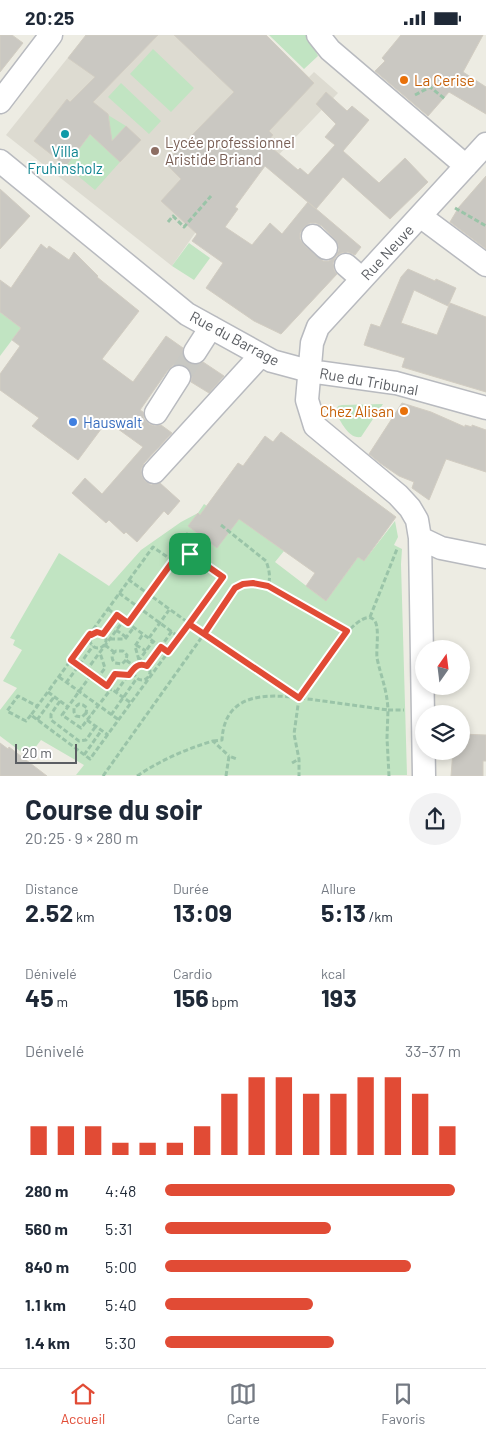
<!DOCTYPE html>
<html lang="fr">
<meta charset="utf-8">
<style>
:root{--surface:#fff;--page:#f2f2f3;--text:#1f2937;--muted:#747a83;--line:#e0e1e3;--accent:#e14b35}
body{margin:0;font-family:Barlow,sans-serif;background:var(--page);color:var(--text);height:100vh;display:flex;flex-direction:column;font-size:19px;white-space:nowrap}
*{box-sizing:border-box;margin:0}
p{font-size:16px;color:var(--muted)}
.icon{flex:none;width:28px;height:28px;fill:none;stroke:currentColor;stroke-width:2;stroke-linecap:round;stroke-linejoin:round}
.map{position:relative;height:741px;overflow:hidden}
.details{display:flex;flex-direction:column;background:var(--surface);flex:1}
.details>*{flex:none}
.needle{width:32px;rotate:14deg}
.controls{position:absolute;left:415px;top:605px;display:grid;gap:10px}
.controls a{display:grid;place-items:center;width:55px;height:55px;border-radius:50%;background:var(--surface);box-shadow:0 2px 8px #0003;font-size:25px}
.scale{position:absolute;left:15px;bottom:12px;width:62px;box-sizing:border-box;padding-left:5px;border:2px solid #5b5e63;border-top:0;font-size:14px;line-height:18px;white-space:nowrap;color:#5b5e63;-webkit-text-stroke:4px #fff;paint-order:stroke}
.pin{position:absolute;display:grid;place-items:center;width:42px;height:42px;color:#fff;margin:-21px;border-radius:10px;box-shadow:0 2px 8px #0006}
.round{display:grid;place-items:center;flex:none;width:52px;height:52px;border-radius:26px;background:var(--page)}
.head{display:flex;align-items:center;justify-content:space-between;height:85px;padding:0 25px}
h1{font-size:28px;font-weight:700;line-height:38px}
.stats{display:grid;grid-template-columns:repeat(3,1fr);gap:8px;height:85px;padding:5px 25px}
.stats div{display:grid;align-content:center}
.stats b{font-size:25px;font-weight:700}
.stats small{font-size:14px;font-weight:400}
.stats p{font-size:14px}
.chart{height:140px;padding:10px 25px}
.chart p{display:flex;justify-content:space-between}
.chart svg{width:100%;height:90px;margin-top:5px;stroke:var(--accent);stroke-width:6}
ul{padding:0 25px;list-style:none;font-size:16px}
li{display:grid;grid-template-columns:80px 60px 1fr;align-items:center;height:38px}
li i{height:12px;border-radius:6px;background:var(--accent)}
.status{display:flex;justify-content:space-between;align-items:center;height:35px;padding:0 25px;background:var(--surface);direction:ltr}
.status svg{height:14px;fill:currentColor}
.menu{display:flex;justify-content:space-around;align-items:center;height:70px;border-top:1px solid var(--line);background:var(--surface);font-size:14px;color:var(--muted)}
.menu a{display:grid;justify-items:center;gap:2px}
.menu .on{color:var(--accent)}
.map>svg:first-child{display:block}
</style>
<div class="status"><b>20:25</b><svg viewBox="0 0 49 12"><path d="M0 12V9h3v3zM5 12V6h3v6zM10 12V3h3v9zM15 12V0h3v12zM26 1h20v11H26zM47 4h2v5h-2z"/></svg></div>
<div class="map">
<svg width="486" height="741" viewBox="0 0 486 741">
<rect width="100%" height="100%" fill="#edece3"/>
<path fill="#dddbd1" d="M86,0H266L309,42L314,37L338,58L267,132L251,118L172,231L6,100Z"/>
<path fill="#c1e4c2" d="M269,0H317C314,8 314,13 318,21L304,34Z
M153,14L194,53L171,77L130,39Z
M121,48L161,86L149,99L108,62Z
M108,80L126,91L105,113L120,127L95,155L66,131L92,97Z
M189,208L210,223L194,245L172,231Z
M0,277L21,293L0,321Z
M383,369L361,402C348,404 342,387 335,378L338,371L342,370Z
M217,457L263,501L284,516L275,527L326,566L358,522L364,526L395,486L398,502L394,510L402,514L401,529L407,740H76L84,730L41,705L28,722L0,701V675L17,653L3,646L22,615L13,610L15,605L10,603L59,518L109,551L141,515L181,487L198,478L204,469L207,471Z"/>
<path fill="#cac8c2" stroke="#d2cdc2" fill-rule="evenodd" d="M0,0H12L23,8L0,37Z
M86,0H158L93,67L108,79L112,106L126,91L141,105L120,127L90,99L66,131L34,106L67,64L70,67L95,42L68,23Z
M174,0H266L314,48L269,96L273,100L266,108L298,135L300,133L308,140L335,110L325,102L336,89L316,69L326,57L347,76L352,71L369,85L343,116L379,148L405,123L428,147L390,184L343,142L316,174L265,131L235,172L238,174L225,192L252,210L270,188L282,199L308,167L361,212L355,220L348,217L341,218L336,221L333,228L334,235L337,239L281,299L254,286L206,253L223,228L192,206L197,199L161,166L181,144L165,128L234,57ZM310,188H316L322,191L335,204L338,209L339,215L335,222L329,226H323L304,210L300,204V198L304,192Z
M401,0H483L463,37L486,52V79L449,57L428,81L375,36L385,26L382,23Z
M486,141V214L450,187L459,172Z
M0,154L30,181L0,214Z
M41,209L47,214L49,211L69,225L74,217L98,241L97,242L139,276L102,324L133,347L166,301L183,313V323L188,328L195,330L203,327L224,341L209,358L191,347L192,342L191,336L186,331L180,329L173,330L168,335L140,375L143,377L144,384L149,389L155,391L161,390L172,398L144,428L141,435L142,441L145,446L151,450L160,448L180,466L168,480L164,476L137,507L126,497L124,499L109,485L106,488L72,458L85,443L102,459L143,412L107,386L78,425L32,391L39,383L0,355V339L20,311L12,305L21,293L0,277V245L11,253Z
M408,234L435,246L436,244L456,253L448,271L414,255L401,288L437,300L450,268L486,282V357L402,332L405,323L364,310L371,289L380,292L401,242Z
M402,368L431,377L465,392V390L472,392V390L486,395V437L446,424L429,465L412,453L414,447L399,441L380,428L369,419Z
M281,397L396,482L364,526L358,522L326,566L306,551L315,538L239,484L217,513L188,491L198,478L200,480L238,428L243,431L265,401L273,407Z
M461,699L486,700V726H483V741H451L453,716H461Z
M0,708L8,714L9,712L47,741H0Z"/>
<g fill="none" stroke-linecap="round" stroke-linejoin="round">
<path stroke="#c8c8c3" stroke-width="22" stroke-dasharray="22 11" stroke-linecap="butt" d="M179,342L195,317"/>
<defs>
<path id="minor" d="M318,0L330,15L466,131
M0,67L51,0
M0,126L187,279L272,326L309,336L396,348L486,373
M420,181L486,230
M313,201L326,213
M346,230L362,244
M195,317L211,292
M156,378L179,342
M154,437L261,320
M420,503L441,513L486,522
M424,741L420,503L417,485L410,473L398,460L315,391L307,365L312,308L318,292L486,109"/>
</defs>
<use href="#minor" stroke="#b8babf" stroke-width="25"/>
<path stroke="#9ac4a8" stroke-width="3" stroke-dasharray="5 2.5" stroke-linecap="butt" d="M415,60L430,52L445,64
M455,173L486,191
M168,187L173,181L184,192L211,161
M221,490L266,526C269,534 271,542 268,551
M188,498L183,506L194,514L190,519
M129,545L153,512L173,526
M119,558L179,602
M108,574L168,617
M370,582L397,514
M128,588L173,526L181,532L190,519L223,542C179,603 134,663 90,724L31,680L129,545C154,563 179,581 204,599L235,553L243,549L253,548L268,551L347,596
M116,595L126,602
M90 605a8 8 0 1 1 16 0a8 8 0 1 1-16 0Z
M103,599L117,580
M149,603L169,575
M110,604H125L134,592
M105,610L114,617
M136,610L146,616
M71,625L131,668
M126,625L122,629L115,628C111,624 111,619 116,616H123L127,620L126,625L135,632
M139,625L135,611L143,599
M134 637a8 8 0 1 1 16 0a8 8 0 1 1-16 0Z
M147,631L172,596
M86,636L124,585
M91,640L62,680L81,693L111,654
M59,642L119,685
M97,644L105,633L100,618
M66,648L93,611
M107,651L115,639L128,640
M48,657L68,672
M116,657L153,606
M299,663L294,699L299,724V741
M60,666L51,679V685L79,706L86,705L96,691
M86,678L82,682L76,681L74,677V673L79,669L83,670L87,673L86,678L90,681
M31,680L26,686L7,676L18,661L37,671
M111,680L137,643
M37,685L54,662
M87,685L108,700
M213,706L222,705C225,648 284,661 323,666C345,669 366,672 388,675L387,703L389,741
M84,720L101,696
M292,728L299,724
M103,741L204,599L299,663C307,651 359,567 374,585C380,591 376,613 377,623C381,642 387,654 388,675H404
M137,741C161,725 186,714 213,706L229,721
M226,741L229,721L237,724"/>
<use href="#minor" stroke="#fff" stroke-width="22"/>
</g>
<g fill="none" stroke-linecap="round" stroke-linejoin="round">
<defs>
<path id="route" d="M190,519L181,532L173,526L128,588L117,580L103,599L97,597L91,600L90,599L71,625L107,651L115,639L129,640C134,633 138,627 147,631L161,612L168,617L189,589L204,599L235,553L243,549L253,548L268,551L347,596L299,663L204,599L189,589L223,542L190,519"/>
</defs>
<use href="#route" stroke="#fff" stroke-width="10"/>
<use href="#route" stroke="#e14b35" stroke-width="6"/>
</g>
<g fill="#e8710a" stroke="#fff" stroke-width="2">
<circle cx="404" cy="45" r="5"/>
<circle cx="404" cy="376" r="5"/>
</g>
<circle fill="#0f9aa8" stroke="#fff" stroke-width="2" cx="65" cy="99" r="5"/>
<circle fill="#8d6e63" stroke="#fff" stroke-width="2" cx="155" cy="116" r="5"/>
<circle fill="#3f7fe0" stroke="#fff" stroke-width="2" cx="73" cy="387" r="5"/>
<g text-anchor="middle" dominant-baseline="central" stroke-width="4" stroke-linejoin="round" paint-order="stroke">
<g font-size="15" fill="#c56008" stroke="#fff" text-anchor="start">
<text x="414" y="45">La Cerise</text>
<text x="394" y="376" text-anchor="end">Chez Alisan</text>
</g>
<g font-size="15" fill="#785e54" stroke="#fff" text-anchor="start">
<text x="165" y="107">Lycée professionnel<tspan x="165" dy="17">Aristide Briand</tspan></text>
</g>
<g font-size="15" fill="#0d838f" stroke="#fff">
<text x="65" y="116">Villa<tspan x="65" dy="17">Fruhinsholz</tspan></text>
</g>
<g font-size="15" fill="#5b5e63" stroke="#fff">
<text transform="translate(387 217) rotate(-47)">Rue Neuve</text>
<text transform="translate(235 303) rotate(28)">Rue du Barrage</text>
<text transform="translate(369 346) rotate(10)">Rue du Tribunal</text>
</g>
<g font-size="15" fill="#366cbe" stroke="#fff" text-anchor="start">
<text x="83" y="387">Hauswalt</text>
</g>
</g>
</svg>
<div class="controls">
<a><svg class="needle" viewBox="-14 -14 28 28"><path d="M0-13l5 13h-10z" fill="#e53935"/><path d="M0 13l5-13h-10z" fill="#747a83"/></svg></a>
<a><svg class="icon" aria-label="layers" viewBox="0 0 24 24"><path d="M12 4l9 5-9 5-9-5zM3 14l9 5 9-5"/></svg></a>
</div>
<div class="scale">20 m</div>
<div class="pin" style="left:190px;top:519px;background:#1e9e55"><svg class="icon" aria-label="arrive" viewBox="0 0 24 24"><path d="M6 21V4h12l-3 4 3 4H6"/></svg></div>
</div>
<section class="details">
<div class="head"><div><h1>Course du soir</h1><p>20:25 · 9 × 280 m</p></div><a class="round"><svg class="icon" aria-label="share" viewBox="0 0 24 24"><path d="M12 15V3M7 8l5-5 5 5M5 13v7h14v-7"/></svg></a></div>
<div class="stats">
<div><p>Distance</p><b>2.52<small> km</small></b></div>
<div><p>Durée</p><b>13:09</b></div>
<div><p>Allure</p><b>5:13<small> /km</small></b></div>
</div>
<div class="stats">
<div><p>Dénivelé</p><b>45<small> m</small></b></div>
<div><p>Cardio</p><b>156<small> bpm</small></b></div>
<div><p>kcal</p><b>193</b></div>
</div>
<div class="chart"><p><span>Dénivelé</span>33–37 m</p>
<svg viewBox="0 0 160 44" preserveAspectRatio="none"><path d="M5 44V30M15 44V30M25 44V30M35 44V38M45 44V38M55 44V38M65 44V30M75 44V14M85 44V6M95 44V6M105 44V14M115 44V14M125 44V6M135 44V6M145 44V14M155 44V30"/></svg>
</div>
<ul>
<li><b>280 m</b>4:48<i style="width:98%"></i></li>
<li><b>560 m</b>5:31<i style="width:56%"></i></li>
<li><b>840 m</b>5:00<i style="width:83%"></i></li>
<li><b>1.1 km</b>5:40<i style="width:50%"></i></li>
<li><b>1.4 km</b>5:30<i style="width:57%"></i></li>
</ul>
</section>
<nav class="menu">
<a class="on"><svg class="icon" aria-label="home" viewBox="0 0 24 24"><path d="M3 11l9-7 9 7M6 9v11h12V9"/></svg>Accueil</a>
<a><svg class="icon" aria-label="map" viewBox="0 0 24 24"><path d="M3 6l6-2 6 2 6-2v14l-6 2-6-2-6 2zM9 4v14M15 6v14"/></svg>Carte</a>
<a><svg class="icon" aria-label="saved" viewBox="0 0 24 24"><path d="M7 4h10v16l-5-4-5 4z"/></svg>Favoris</a>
</nav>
